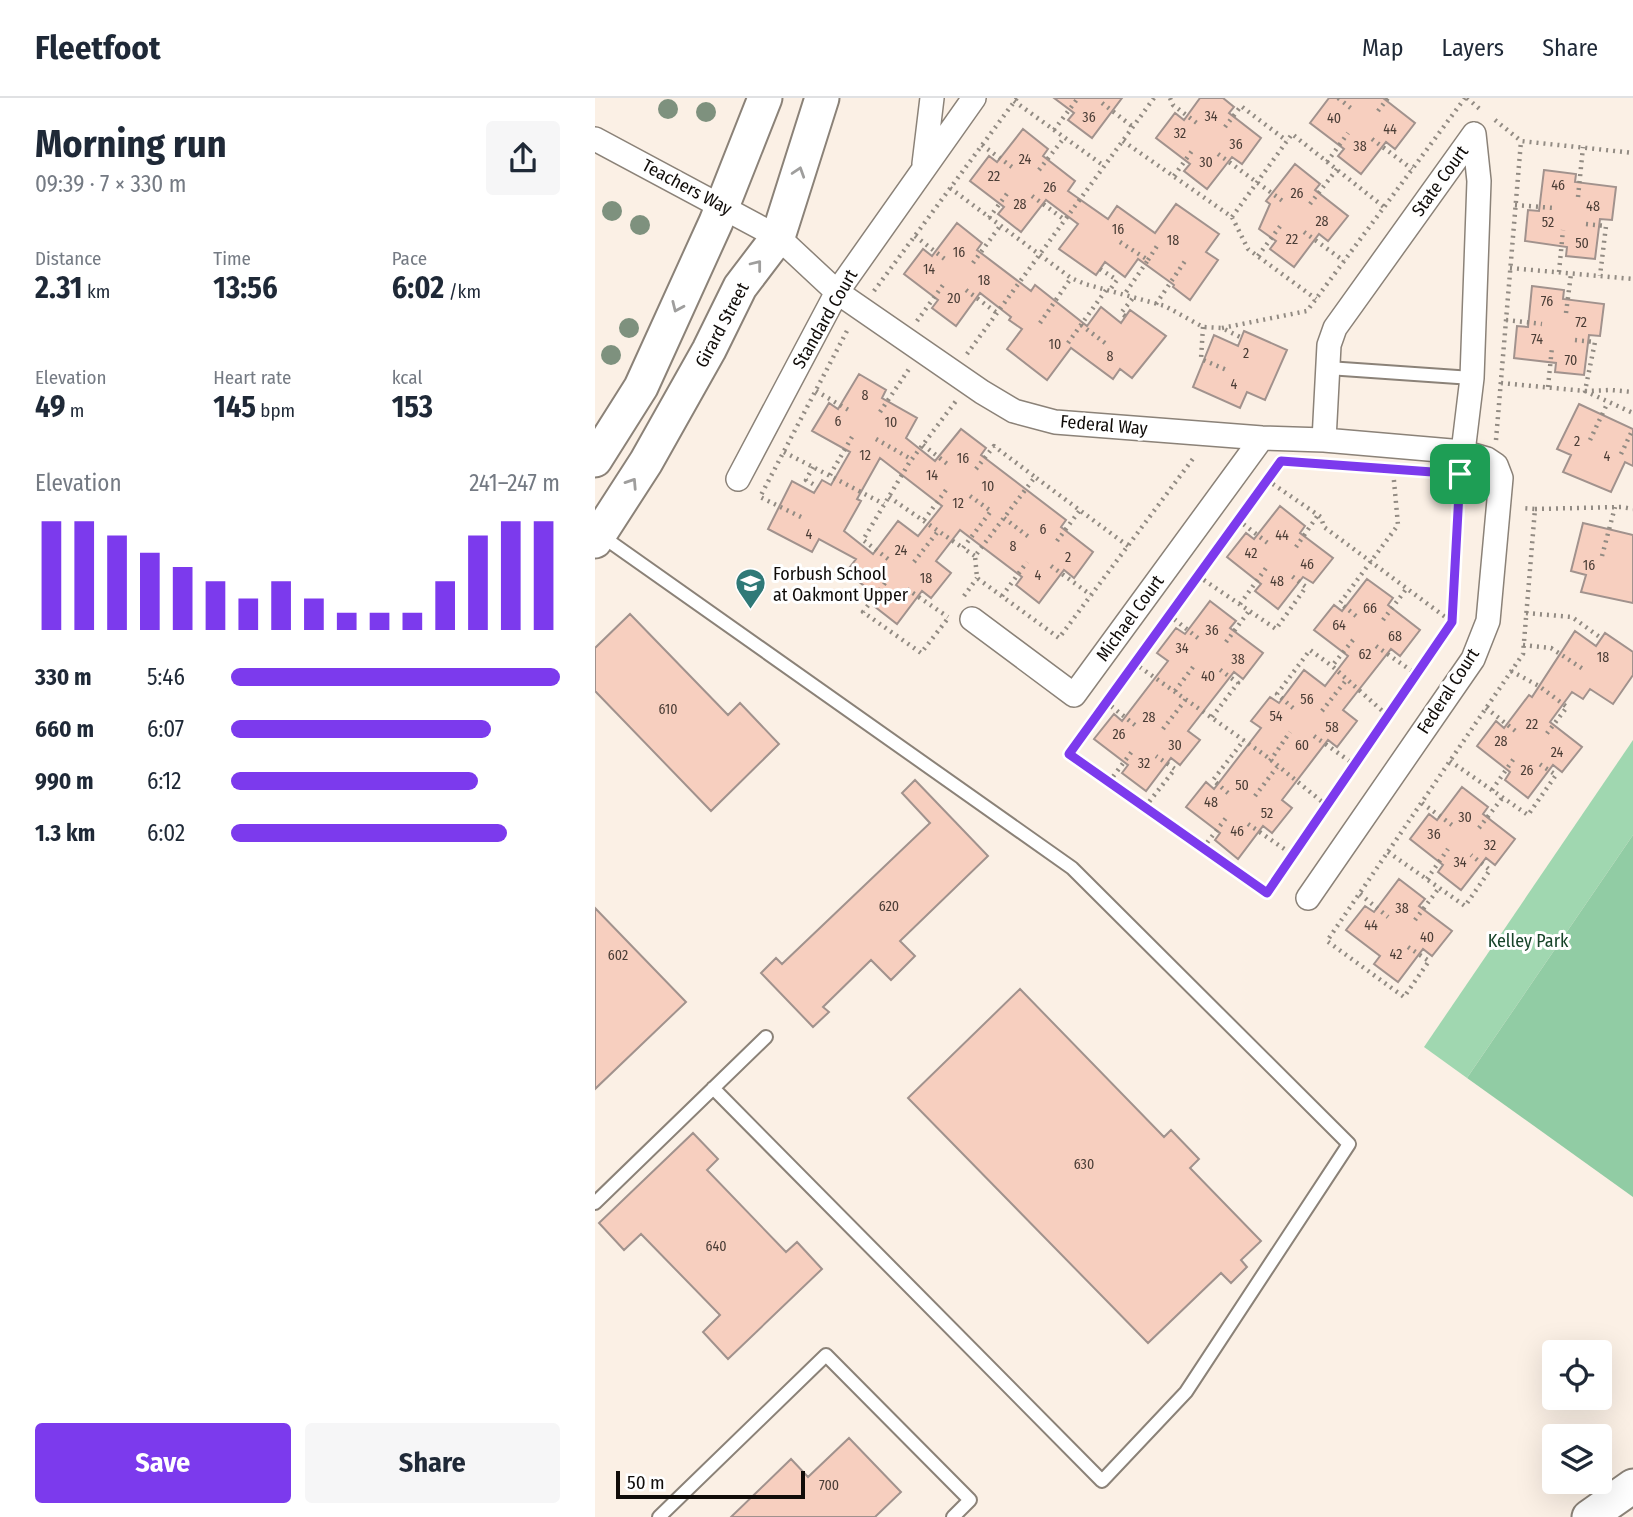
<!DOCTYPE html>
<meta charset="utf-8">
<style>
:root{--surface:#fff;--page:#f6f6f7;--text:#1f2937;--muted:#747a83;--line:#e0e1e3;--accent:#7c3aed}
body{margin:0;font-family:"Fira Sans Condensed",sans-serif;background:var(--page);color:var(--text);height:100vh;display:flex;flex-direction:column;font-size:26px;white-space:nowrap}
*{box-sizing:border-box;margin:0}
p{font-size:23px;color:var(--muted)}
.icon{flex:none;width:38px;height:38px;fill:none;stroke:currentColor;stroke-width:2;stroke-linecap:round;stroke-linejoin:round}
.map{position:relative;flex:1;overflow:hidden}
.side{display:flex;flex-direction:column;background:var(--surface);width:595px}
.side>*{flex:none}
.tools{position:absolute;left:947px;top:1242px;display:grid;gap:14px}
.tools a{display:grid;place-items:center;width:70px;height:70px;border-radius:7px;background:var(--surface);box-shadow:0 7px 28px #0002;font-size:35px}
.scale{position:absolute;left:21px;bottom:18px;width:189px;box-sizing:border-box;padding-left:7px;border:4px solid #100c09;border-top:0;font-size:19px;line-height:24px;white-space:nowrap;color:#100c09;-webkit-text-stroke:5px #fff;paint-order:stroke}
.pin{position:absolute;display:grid;place-items:center;width:60px;height:60px;color:#fff;margin:-30px;border-radius:14px;box-shadow:0 4px 10px #0006}
.round{display:grid;place-items:center;flex:none;width:74px;height:74px;border-radius:7px;background:var(--page)}
.head{display:flex;align-items:center;justify-content:space-between;height:119px;padding:0 35px}
h1{font-size:38px;font-weight:700;line-height:52px}
.figures{display:grid;grid-template-columns:repeat(3,1fr);gap:10px;height:119px;padding:7px 35px}
.figures div{display:grid;align-content:center}
.figures b{font-size:30px;font-weight:700}
.figures small{font-size:19px;font-weight:400}
.figures p{font-size:19px}
.chart{height:196px;padding:14px 35px}
.chart p{display:flex;justify-content:space-between}
.chart svg{width:100%;height:126px;margin-top:7px;stroke:var(--accent);stroke-width:6}
.action{display:flex;gap:14px;margin-top:auto;padding:14px 35px}
.action a{flex:1;height:80px;border-radius:7px;background:var(--accent);color:#fff;font-size:28px;font-weight:700;line-height:80px;text-align:center}
.action a+a{background:var(--page);color:var(--text)}
ul{padding:0 35px;list-style:none;font-size:23px}
li{display:grid;grid-template-columns:112px 84px 1fr;align-items:center;height:52px}
li i{height:18px;border-radius:9px;background:var(--accent)}
header{display:flex;align-items:center;gap:42px;box-sizing:border-box;height:98px;padding:0 35px;background:var(--surface);border-bottom:2px solid var(--line)}
header strong{font-size:33px}
nav{display:flex;gap:38px;margin-inline-start:auto;font-size:24px}
main{display:flex;flex:1;min-height:0}
.map>svg:first-child{display:block}
</style>
<header>
<strong>Fleetfoot</strong>
<nav><a>Map</a><a>Layers</a><a>Share</a></nav>
</header>
<main>
<section class="side">
<div class="head"><div><h1>Morning run</h1><p>09:39 · 7 × 330 m</p></div><a class="round"><svg class="icon" aria-label="share" viewBox="0 0 24 24"><path d="M12 15V3M7 8l5-5 5 5M5 13v7h14v-7"/></svg></a></div>
<div class="figures">
<div><p>Distance</p><b>2.31<small> km</small></b></div>
<div><p>Time</p><b>13:56</b></div>
<div><p>Pace</p><b>6:02<small> /km</small></b></div>
</div>
<div class="figures">
<div><p>Elevation</p><b>49<small> m</small></b></div>
<div><p>Heart rate</p><b>145<small> bpm</small></b></div>
<div><p>kcal</p><b>153</b></div>
</div>
<div class="chart"><p><span>Elevation</span>241–247 m</p>
<svg viewBox="0 0 160 44" preserveAspectRatio="none"><path d="M5 44V6M15 44V6M25 44V11M35 44V17M45 44V22M55 44V27M65 44V33M75 44V27M85 44V33M95 44V38M105 44V38M115 44V38M125 44V27M135 44V11M145 44V6M155 44V6"/></svg>
</div>
<ul>
<li><b>330 m</b>5:46<i style="width:100%"></i></li>
<li><b>660 m</b>6:07<i style="width:79%"></i></li>
<li><b>990 m</b>6:12<i style="width:75%"></i></li>
<li><b>1.3 km</b>6:02<i style="width:84%"></i></li>
</ul>
<div class="action"><a>Save</a><a>Share</a></div>
</section>
<div class="map">
<svg width="1038" height="1419" viewBox="0 0 1038 1419">
<rect width="100%" height="100%" fill="#fbf0e5"/>
<path fill="#a0d7b0" d="M1038,642V737L872,980L829,949Z"/>
<path fill="#91cca4" d="M1038,737V1099L872,980Z"/>
<path fill="#f7cfbf" stroke="#a1928d" stroke-width="2" fill-rule="evenodd" d="M459,0H527L497,40L473,22L479,15Z
M605,0H628L639,9L634,15L666,40L647,66L637,59L612,91L589,73L595,66L561,40L580,15L589,22Z
M734,0H788L820,25L800,51L791,44L766,76L743,58L749,51L715,25Z
M428,31L453,51L448,58L480,83L473,93L513,121L522,108L560,135L581,106L624,136L611,154L623,162L595,202L578,189L579,187L543,161L530,179L510,164L501,177L464,151L483,126L451,102L426,134L403,116L409,109L375,83L394,58L402,64Z
M700,66L725,86L720,92L753,118L733,143L724,136L699,169L675,151L681,143L664,131L675,106L671,103Z
M949,72L981,76L980,84L1021,89L1017,122L1005,121L1000,161L971,158L972,149L930,143L933,112L944,113Z
M362,125L387,145L382,152L436,193L440,187L492,228L506,209L526,225L535,212L571,238L537,280L525,271L518,281L476,250L452,282L412,251L427,231L414,222L416,219L385,195L361,228L337,210L343,202L309,176L328,151L337,158Z
M937,188L969,192L968,201L1009,206L1005,238L994,237L989,277L960,274L961,265L919,260L922,228L933,229Z
M649,233L692,252L670,302L652,294L645,310L598,289L619,237L643,248Z
M264,276L291,292L287,300L322,320L311,340L340,363L366,331L391,350L386,357L471,422L466,429L498,454L479,480L469,472L444,505L421,487L427,479L365,432L341,463L356,475L336,500L327,493L302,526L279,508L285,500L251,474L261,461L224,441L217,454L173,431L197,383L219,395L227,382L236,387L255,354L217,333L234,305L243,311ZM285,360L347,408L323,438L303,423L278,456L249,433L266,403L262,401Z
M984,306L1038,331V368L1030,364L1016,394L968,374L976,357L962,351Z
M685,408L710,428L705,435L738,460L718,485L708,479L683,511L660,493L666,486L632,459L651,435L659,441Z
M988,425L1038,437V505L986,494L991,477L976,473Z
M772,481L798,500L793,507L825,532L805,558L796,551L748,612L762,623L742,649L733,642L687,702L697,710L677,735L668,728L643,761L620,742L625,735L591,709L611,684L619,691L666,630L656,623L675,599L684,605L709,572L730,588L753,558L719,532L739,507L747,513Z
M615,503L641,523L635,530L668,555L648,581L639,574L593,633L605,642L585,667L576,660L551,693L527,675L533,667L499,641L519,616L527,623L573,563L562,555L581,530L590,536Z
M35,516L133,617L145,605L184,646L116,713L0,593V550Z
M980,533L1001,548L1010,535L1038,554V577L1018,606L995,591L988,601L977,594L955,624L987,649L967,674L958,667L933,700L910,682L915,674L882,648L901,623L909,630L934,597L937,599Z
M320,682L393,758L305,843L320,858L296,882L276,862L228,909L234,914L218,929L166,875L181,860L187,866L335,725L307,695Z
M867,689L893,709L888,716L920,741L900,767L891,760L866,792L843,774L848,767L815,741L834,716L842,722Z
M804,781L830,801L824,808L857,833L837,858L828,851L803,884L779,866L785,858L751,832L770,808L779,814Z
M0,810L91,904L0,991Z
M425,891L569,1039L576,1032L604,1061L595,1070L666,1143L646,1162L652,1169L636,1185L626,1175L553,1245L313,1000Z
M98,1035L123,1061L112,1072L191,1154L202,1144L227,1171L133,1261L108,1234L125,1217L46,1136L29,1152L4,1125Z
M254,1340L306,1394L280,1419H136L196,1361L213,1379Z"/>
<g fill="none" stroke-linecap="round" stroke-linejoin="round">
<defs>
<path id="lane" d="M733,270L877,280
M4,436L477,770L754,1046L591,1294L507,1383L118,990
M0,1105L171,939
M64,1419L231,1257L375,1402L358,1419"/>
<path id="street" d="M0,41L183,139L242,194L387,294L419,313L460,324L667,340L729,342L868,354L892,361L901,367L906,380L893,523L878,561L713,800
M329,66L337,0
M729,342L734,247L740,230L879,36
M868,354L877,280L884,83L879,36
M143,381L242,194L379,0
M377,521L479,597L667,340"/>
<path id="secondary" d="M0,362L46,289L121,124L170,0
M0,443L51,364L114,252L145,189L183,139L227,0
M994,1419L1038,1388"/>
</defs>
<use href="#lane" stroke="#8b8278" stroke-width="16"/>
<use href="#street" stroke="#8b8278" stroke-width="26"/>
<use href="#secondary" stroke="#8b8278" stroke-width="37"/>
<path stroke="#928b83" stroke-width="4.5" stroke-dasharray="2 5" stroke-linecap="butt" d="M575,0L578,7L603,26
M743,0L757,11
M872,0L887,13
M419,3L509,68
M507,5L538,29
M783,13L793,0
M900,22L926,43L1038,55
M630,29L646,8L692,43
M459,32L483,0
M777,41L817,71
M528,43L637,119L653,151L721,201
M387,47L417,69
M623,56L689,104
M732,64L753,35
M444,72L469,40
M579,78L599,50
M355,90L476,180L490,186L570,208L608,229L627,230L647,240
M437,98L470,122
M983,99L988,49
M715,106L742,71
M920,107L959,110
M637,119L697,36L789,109
M394,120L414,93
M991,126L1011,128L1005,178
M709,134L749,163
M320,138L351,162
M525,144L553,162L529,197
M663,158L686,127
M553,162L564,145
M378,165L405,128
M915,170L1038,181
M505,171L522,182L514,193
M964,174L968,132
M371,192L402,215
M279,193L422,0
M561,206L590,163
M971,215L976,176
M530,218L526,215L538,200
M911,222L947,226
M322,223L348,187
M445,225L476,180
M486,227L510,245
M608,229L606,261L634,273
M627,230L712,213L870,0
M980,242L1000,244L990,293L1016,292L1038,294
M473,245L511,192
M372,256L559,0
M906,285L990,293L1038,315
M953,289L957,249
M221,293L257,314
M285,314L314,271
M281,341L316,361
M901,342L926,43
M995,342L1013,304
M328,347L355,368
M189,354L289,406
M1026,356L1038,331
M686,363L865,376L857,524L672,795L473,656Z
M218,369L211,382L223,389
M381,371L399,348L440,379
M235,377L257,339
M672,382L726,419L729,429L857,524
M375,398L396,413L368,450L380,458
M294,399L368,450
M940,411L1026,409L1038,411
M206,419L165,399L254,229
M409,420L435,440
M329,422L351,392
M643,422L674,446
M462,443L485,412
M533,448L440,379L380,458L382,480L464,540L600,358
M701,449L723,417
M1007,458L1020,409
M293,461L268,442L314,365L361,303
M319,464L344,432
M456,468L496,497
M603,478L681,531L711,489L694,476
M290,485L268,514L326,555L354,519
M312,491L353,519
M369,498L382,480
M407,498L432,464
M645,506L671,470
M931,515L977,519L1006,540
M574,517L604,541
M761,518L745,505L803,427L798,372
M788,522L812,490
M758,542L737,568L793,618
M631,544L654,513
M928,547L956,550L988,571
M781,548L821,576
M539,565L671,658L731,707
M916,573L944,588L972,609L950,638
M580,593L601,565
M511,604L541,628
M698,610L682,596L715,552L737,568
M891,610L923,635
M727,613L752,581
M617,619L643,585L624,571
M568,631L591,601
M719,638L760,667
M675,663L695,634
M855,663L933,717L961,677L943,665
M514,684L538,652
M897,692L920,659
M633,695L618,682L649,642
M660,698L682,669
M827,705L857,727
M550,709L580,671L561,658
M653,726L698,757
M884,730L908,699
M608,750L631,720
M793,754L870,808L895,772L876,757
M832,781L853,751
M765,796L793,819
M820,822L844,790
M813,849L834,863L809,899L732,843L928,556L940,411L927,410"/>
<use href="#lane" stroke="#fff" stroke-width="12"/>
<use href="#street" stroke="#fff" stroke-width="23"/>
<use href="#secondary" stroke="#fff" stroke-width="33"/>
</g>
<g fill="#7e917e">
<circle cx="73" cy="11" r="10"/>
<circle cx="111" cy="14" r="10"/>
<circle cx="17" cy="113" r="10"/>
<circle cx="45" cy="127" r="10"/>
<circle cx="34" cy="230" r="10"/>
<circle cx="16" cy="257" r="10"/>
</g>
<defs><path id="oneway-chevron" d="M-2-3.5L2.5 0L-2 3.5" fill="none" stroke-width="1.6" stroke-linecap="round" stroke-linejoin="round" transform="scale(1.75)"/></defs>
<g stroke="#9f9e9d">
<use href="#oneway-chevron" transform="translate(204 74) rotate(-72)"/>
<use href="#oneway-chevron" transform="translate(162 167) rotate(-52)"/>
<use href="#oneway-chevron" transform="translate(82 209) rotate(114)"/>
<use href="#oneway-chevron" transform="translate(37 385) rotate(-57)"/>
</g>
<g fill="none" stroke-linecap="round" stroke-linejoin="round">
<defs>
<path id="route" d="M686,363L865,376L857,524L672,795L474,656Z"/>
</defs>
<use href="#route" stroke="#fff" stroke-width="14"/>
<use href="#route" stroke="#7c3aed" stroke-width="9"/>
</g>
<defs>
<symbol id="school-pin" viewBox="-11 -11 22 30"><path d="M0 17L-7.5 6A9.5 9.5 0 1 1 7.5 6Z" fill="#2f7977" stroke="#fff"/><path d="M0-5L7-2L0 1L-7-2ZM-4 1L0 2.5L4 1V4Q0 6-4 4Z" fill="#fff"/></symbol>
</defs>
<g fill-rule="evenodd">
<use href="#school-pin" x="138" y="468" width="35" height="47"/>
</g>
<g text-anchor="middle" dominant-baseline="central" stroke-width="6" stroke-linejoin="round" paint-order="stroke">
<g font-size="14" fill="#4a3d36">
<text x="616" y="18">34</text>
<text x="494" y="19">36</text>
<text x="739" y="20">40</text>
<text x="795" y="31">44</text>
<text x="585" y="35">32</text>
<text x="641" y="46">36</text>
<text x="765" y="48">38</text>
<text x="430" y="61">24</text>
<text x="611" y="64">30</text>
<text x="399" y="78">22</text>
<text x="963" y="87">46</text>
<text x="455" y="89">26</text>
<text x="702" y="95">26</text>
<text x="425" y="106">28</text>
<text x="998" y="108">48</text>
<text x="727" y="123">28</text>
<text x="953" y="124">52</text>
<text x="523" y="131">16</text>
<text x="697" y="141">22</text>
<text x="578" y="142">18</text>
<text x="987" y="145">50</text>
<text x="364" y="154">16</text>
<text x="334" y="171">14</text>
<text x="389" y="182">18</text>
<text x="359" y="200">20</text>
<text x="952" y="203">76</text>
<text x="986" y="224">72</text>
<text x="942" y="241">74</text>
<text x="460" y="246">10</text>
<text x="651" y="255">2</text>
<text x="515" y="258">8</text>
<text x="976" y="262">70</text>
<text x="639" y="286">4</text>
<text x="270" y="297">8</text>
<text x="243" y="323">6</text>
<text x="296" y="324">10</text>
<text x="982" y="343">2</text>
<text x="270" y="357">12</text>
<text x="1012" y="358">4</text>
<text x="368" y="360">16</text>
<text x="337" y="377">14</text>
<text x="393" y="388">10</text>
<text x="363" y="405">12</text>
<text x="448" y="431">6</text>
<text x="214" y="436">4</text>
<text x="687" y="437">44</text>
<text x="418" y="448">8</text>
<text x="306" y="452">24</text>
<text x="656" y="455">42</text>
<text x="473" y="459">2</text>
<text x="712" y="466">46</text>
<text x="994" y="467">16</text>
<text x="443" y="477">4</text>
<text x="331" y="480">18</text>
<text x="682" y="483">48</text>
<text x="775" y="510">66</text>
<text x="744" y="527">64</text>
<text x="617" y="532">36</text>
<text x="800" y="538">68</text>
<text x="587" y="550">34</text>
<text x="770" y="556">62</text>
<text x="1008" y="559">18</text>
<text x="643" y="561">38</text>
<text x="613" y="578">40</text>
<text x="712" y="601">56</text>
<text x="73" y="611">610</text>
<text x="681" y="618">54</text>
<text x="554" y="619">28</text>
<text x="937" y="626">22</text>
<text x="737" y="629">58</text>
<text x="524" y="636">26</text>
<text x="906" y="643">28</text>
<text x="580" y="647">30</text>
<text x="707" y="647">60</text>
<text x="962" y="654">24</text>
<text x="549" y="665">32</text>
<text x="932" y="672">26</text>
<text x="647" y="687">50</text>
<text x="616" y="704">48</text>
<text x="672" y="715">52</text>
<text x="870" y="719">30</text>
<text x="642" y="733">46</text>
<text x="839" y="736">36</text>
<text x="895" y="747">32</text>
<text x="865" y="764">34</text>
<text x="294" y="808">620</text>
<text x="807" y="810">38</text>
<text x="776" y="827">44</text>
<text x="832" y="839">40</text>
<text x="801" y="856">42</text>
<text x="23" y="857">602</text>
<text x="489" y="1066">630</text>
<text x="121" y="1148">640</text>
<text x="234" y="1387">700</text>
</g>
<g font-size="18" fill="#100c09" stroke="#fff">
<text transform="translate(845 83) rotate(-54)">State Court</text>
<text transform="translate(92 89) rotate(28)">Teachers Way</text>
<text transform="translate(230 221) rotate(-60)">Standard Court</text>
<text transform="translate(127 227) rotate(-62)">Girard Street</text>
<text transform="translate(509 327) rotate(5)">Federal Way</text>
<text transform="translate(535 520) rotate(-54)">Michael Court</text>
<text transform="translate(853 593) rotate(-57)">Federal Court</text>
</g>
<g font-size="18" fill="#100c09" stroke="#fff" text-anchor="start">
<text x="178" y="476">Forbush School<tspan x="178" dy="21">at Oakmont Upper</tspan></text>
</g>
<g font-size="18" fill="#174429" stroke="#fff">
<text x="933" y="843">Kelley Park</text>
</g>
</g>
</svg>
<div class="tools">
<a><svg class="icon" aria-label="locate" viewBox="0 0 24 24"><circle cx="12" cy="12" r="6"/><path d="M12 2v4M12 18v4M2 12h4M18 12h4"/></svg></a>
<a><svg class="icon" aria-label="layers" viewBox="0 0 24 24"><path d="M12 4l9 5-9 5-9-5zM3 14l9 5 9-5"/></svg></a>
</div>
<div class="scale">50 m</div>
<div class="pin" style="left:865px;top:376px;background:#1e9e55"><svg class="icon" aria-label="arrive" viewBox="0 0 24 24"><path d="M6 21V4h12l-3 4 3 4H6"/></svg></div>
</div>
</main>
